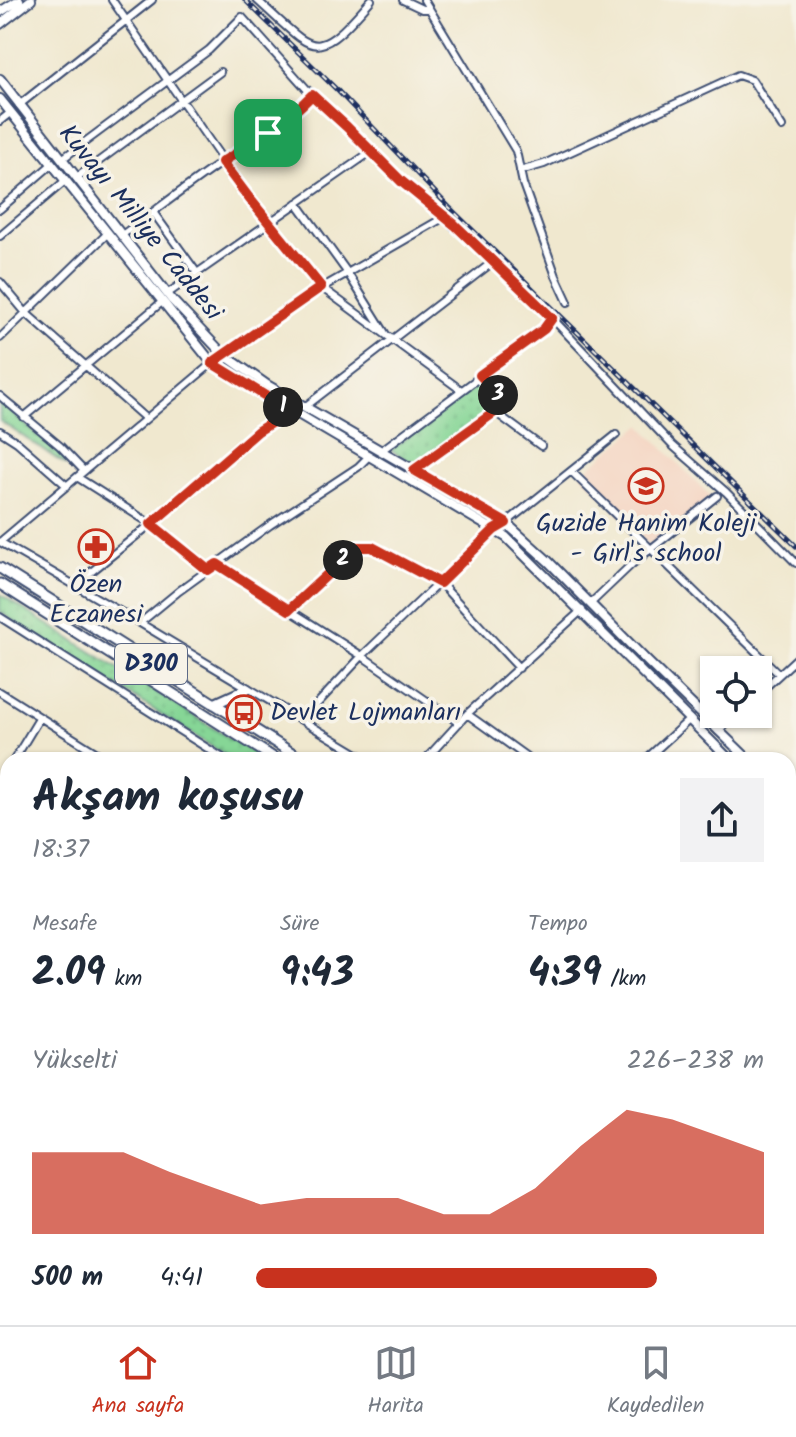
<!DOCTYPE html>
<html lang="tr">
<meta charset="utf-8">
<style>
:root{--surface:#fff;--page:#f2f2f3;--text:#1f2937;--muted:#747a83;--line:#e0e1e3;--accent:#c8321e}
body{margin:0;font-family:Kalam,sans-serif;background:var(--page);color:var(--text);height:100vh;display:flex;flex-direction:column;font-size:30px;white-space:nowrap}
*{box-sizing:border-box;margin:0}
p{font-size:26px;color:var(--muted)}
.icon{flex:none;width:44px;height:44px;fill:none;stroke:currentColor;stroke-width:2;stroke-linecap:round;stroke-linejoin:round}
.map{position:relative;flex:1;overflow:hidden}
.side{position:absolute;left:0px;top:752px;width:796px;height:574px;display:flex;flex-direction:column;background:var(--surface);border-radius:24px 24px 0 0;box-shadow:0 2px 6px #0004}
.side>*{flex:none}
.controls{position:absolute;left:700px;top:656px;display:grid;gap:16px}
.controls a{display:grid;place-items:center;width:72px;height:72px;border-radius:0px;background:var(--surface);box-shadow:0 2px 6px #0004;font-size:40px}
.pin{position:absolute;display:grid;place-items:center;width:68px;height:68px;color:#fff;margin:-34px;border-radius:16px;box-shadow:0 4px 12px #0006}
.km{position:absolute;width:40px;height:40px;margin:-20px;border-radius:50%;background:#222;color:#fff;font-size:22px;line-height:40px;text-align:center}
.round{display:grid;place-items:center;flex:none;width:84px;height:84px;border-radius:0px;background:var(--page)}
.summary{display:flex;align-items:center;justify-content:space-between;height:136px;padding:0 32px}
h1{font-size:44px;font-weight:600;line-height:60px}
.stats{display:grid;grid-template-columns:repeat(3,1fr);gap:12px;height:136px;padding:8px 32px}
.stats div{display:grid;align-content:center}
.stats b{font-size:40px;font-weight:600}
.stats small{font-size:22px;font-weight:400}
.stats p{font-size:22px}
.chart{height:224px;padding:16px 32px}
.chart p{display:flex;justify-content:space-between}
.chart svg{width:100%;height:144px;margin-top:8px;fill:var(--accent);opacity:.7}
ul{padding:0 32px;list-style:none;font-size:26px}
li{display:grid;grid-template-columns:128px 96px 1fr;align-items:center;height:60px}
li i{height:20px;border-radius:10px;background:var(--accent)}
.tabs{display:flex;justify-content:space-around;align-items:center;height:112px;border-top:2px solid var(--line);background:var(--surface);font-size:22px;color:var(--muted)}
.tabs a{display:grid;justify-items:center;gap:4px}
.tabs .current{color:var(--accent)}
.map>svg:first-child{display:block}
</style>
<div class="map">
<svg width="796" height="1325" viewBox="0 0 796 1325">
<defs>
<pattern id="park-dots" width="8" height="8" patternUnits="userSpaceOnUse" patternTransform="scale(2)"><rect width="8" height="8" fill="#86d696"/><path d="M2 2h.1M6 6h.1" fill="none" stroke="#73b884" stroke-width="1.8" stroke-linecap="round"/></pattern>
</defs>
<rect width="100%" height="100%" fill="#f7f3e8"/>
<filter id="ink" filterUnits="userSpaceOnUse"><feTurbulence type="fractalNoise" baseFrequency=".0125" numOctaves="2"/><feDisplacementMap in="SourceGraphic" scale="16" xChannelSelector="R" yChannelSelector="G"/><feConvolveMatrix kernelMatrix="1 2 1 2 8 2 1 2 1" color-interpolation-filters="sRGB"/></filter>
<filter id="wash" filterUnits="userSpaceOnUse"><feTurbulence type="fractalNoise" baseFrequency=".006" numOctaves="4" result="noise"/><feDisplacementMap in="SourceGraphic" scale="32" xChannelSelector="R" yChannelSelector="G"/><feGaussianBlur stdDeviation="1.8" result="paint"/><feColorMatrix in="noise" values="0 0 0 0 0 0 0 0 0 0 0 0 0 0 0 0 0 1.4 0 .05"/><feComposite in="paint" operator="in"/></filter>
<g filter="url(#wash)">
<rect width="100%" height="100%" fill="#f0e8cf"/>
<path fill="#f4d3c0" d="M641,425L711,497L650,546L581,474Z"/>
<path fill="url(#park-dots)" stroke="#50827a" stroke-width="2" d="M479,383L483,384L500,402V405L414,464L391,450Z
M0,402L70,463L66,465L0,421Z
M0,594L17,605L264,760H233L0,612Z"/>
</g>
<g filter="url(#ink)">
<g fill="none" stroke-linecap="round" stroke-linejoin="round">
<defs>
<path id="minor" d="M112,0L249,198L321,287L461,390
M257,0C317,54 314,65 371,0
M403,0L422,9H429
M424,0L516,151L523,184L556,276L568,302
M19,105L152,0
M0,121L10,113
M62,159L209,50L242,17L312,95L347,127L401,181L494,261L552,318L672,445L726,492L796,563
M520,171L544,164L738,75L752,80L782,127
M76,178L220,72
M297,203L347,272L385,333
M0,209L52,164
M153,212L197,273
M122,235C155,211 188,185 222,162C254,140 285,123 312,95
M0,236L65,181
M0,282L26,313L145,418
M167,294L372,151
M0,338L107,234
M0,396L60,446L84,471
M306,406L494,261
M495,412L541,446
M24,417L162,302
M0,431L17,442L67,486
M382,450L544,329L552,318
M414,470L506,404L480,375
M571,471L779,674
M77,477L151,524L208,570
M0,542L223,354L297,302L443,218
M0,542L140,623L179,591L270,525L358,467L368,457
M217,564L362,656L459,723
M76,584L151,524L258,431L290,411
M590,604L632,564L717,496
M289,610L357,547H372L440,583L519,668
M0,617L226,760
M140,623L368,760
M0,692L108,760
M758,694L796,659
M467,714L531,760
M302,720L362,656L494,530L506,523L616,435
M718,731L736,714
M14,760L40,717
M425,760L467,714L582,610
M645,760L690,719
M0,784L8,770
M788,785L796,780
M0,820H8
M0,900H8
M788,1024L796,1030
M0,1087H8
M788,1114L796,1119
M0,1138H8
M788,1153L796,1139
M788,1186L796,1191
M0,1189H8
M0,1242L8,1243
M788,1262L796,1267
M0,1293H8
M788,1297L796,1294
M65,1318L73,1325
M148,1318L156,1325
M220,1318L227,1325
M291,1318L294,1325
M351,1318L354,1325
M406,1318L409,1325
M511,1318L514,1325
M523,1318L526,1325
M592,1318L595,1325
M710,1318L713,1325
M416,1323L436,1322L440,1325
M116,1325L122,1318
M729,1325L744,1318"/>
<path id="major" d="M0,12L19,0
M0,24L31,0
M0,79L172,300L223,354L267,385L506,523L548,561L648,662L749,760
M0,99L212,363L506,537L730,760
M788,792L796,804
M788,820L796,811
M0,981H8
M0,991H8"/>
<path id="highway" d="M0,568L303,760
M0,584L277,760
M214,704L247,689
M790,1064L796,1056
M788,1080L796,1085"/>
</defs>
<use href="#minor" stroke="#3b4b6f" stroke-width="10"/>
<use href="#major" stroke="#3b4b6f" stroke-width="12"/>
<use href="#highway" stroke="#3b4b6f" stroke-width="13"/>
<use href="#minor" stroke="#fff" stroke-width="6"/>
<use href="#major" stroke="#fff" stroke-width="8"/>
<use href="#highway" stroke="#fff" stroke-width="9"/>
<defs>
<path id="rail" d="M245,0L337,90L449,207L796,546"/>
</defs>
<use href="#rail" stroke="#1b2f5e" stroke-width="5"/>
<use href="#rail" stroke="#f7f3e8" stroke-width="2" stroke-dasharray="6" stroke-linecap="butt"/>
</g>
</g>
<g fill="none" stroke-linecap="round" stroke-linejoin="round" filter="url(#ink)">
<defs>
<path id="route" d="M312,95L347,127L401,181L455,225L552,318L544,329L480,375L506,404L414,470L506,523L494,530L440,583L372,547H357L289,610L217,564L208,570L151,524L258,431L290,411L212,363L321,287L249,198L222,162C255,142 285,123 312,95Z"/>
</defs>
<use href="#route" stroke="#fff" stroke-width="16"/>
<use href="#route" stroke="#c8321e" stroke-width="10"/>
</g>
<defs>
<symbol id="school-ring" viewBox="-11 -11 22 22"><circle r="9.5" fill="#f7f3e8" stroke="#c8321e" stroke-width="1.5"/><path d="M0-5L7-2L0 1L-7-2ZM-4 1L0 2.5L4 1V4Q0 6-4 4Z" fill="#c8321e"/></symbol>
<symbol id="pharmacy-ring" viewBox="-11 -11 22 22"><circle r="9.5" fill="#f7f3e8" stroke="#c8321e" stroke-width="1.5"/><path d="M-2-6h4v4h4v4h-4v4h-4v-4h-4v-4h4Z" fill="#c8321e"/></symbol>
<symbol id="bus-ring" viewBox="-11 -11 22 22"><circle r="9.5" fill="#f7f3e8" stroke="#c8321e" stroke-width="1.5"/><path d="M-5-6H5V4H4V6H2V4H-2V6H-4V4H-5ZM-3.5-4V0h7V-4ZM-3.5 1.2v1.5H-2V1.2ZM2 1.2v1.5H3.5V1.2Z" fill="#c8321e"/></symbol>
</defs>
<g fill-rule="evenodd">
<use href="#school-ring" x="626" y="466" width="40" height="40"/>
<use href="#pharmacy-ring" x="76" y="527" width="40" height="40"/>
<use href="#bus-ring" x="224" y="693" width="40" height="40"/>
</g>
<g text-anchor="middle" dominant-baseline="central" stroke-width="7" stroke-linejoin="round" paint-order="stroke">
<rect fill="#f7f3e8" stroke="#5d6a87" stroke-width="2" x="115" y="644" width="72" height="40" rx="6"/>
<g font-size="24" font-weight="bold" fill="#1b2f5e">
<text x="151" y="664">D300</text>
</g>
<g font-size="26" fill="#1b2f5e" stroke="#f7f3e8">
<text transform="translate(140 223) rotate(51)">Kuvayı Milliye Caddesi</text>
</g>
<g font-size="26" fill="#1b2f5e" stroke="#f7f3e8">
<text x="646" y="524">Guzide Hanim Koleji<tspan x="646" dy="30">- Girl's school</tspan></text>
<text x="96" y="585">Özen<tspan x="96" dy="30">Eczanesi</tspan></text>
<text x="270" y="713" text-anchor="start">Devlet Lojmanları</text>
</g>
</g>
</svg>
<div class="controls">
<a><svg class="icon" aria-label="locate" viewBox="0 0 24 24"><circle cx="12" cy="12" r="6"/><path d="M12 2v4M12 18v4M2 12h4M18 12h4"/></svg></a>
</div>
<div class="pin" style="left:268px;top:133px;background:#1e9e55"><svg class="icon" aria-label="arrive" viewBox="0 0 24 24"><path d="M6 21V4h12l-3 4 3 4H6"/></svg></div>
<b class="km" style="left:283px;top:407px">1</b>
<b class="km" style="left:343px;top:560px">2</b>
<b class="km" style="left:498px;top:395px">3</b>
<section class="side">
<div class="summary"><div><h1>Akşam koşusu</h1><p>18:37</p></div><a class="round"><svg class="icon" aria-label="share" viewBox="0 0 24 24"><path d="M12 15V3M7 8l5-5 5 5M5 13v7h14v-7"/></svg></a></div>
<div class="stats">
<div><p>Mesafe</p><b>2.09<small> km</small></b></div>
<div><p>Süre</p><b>9:43</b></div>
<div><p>Tempo</p><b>4:39<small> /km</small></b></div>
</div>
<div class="chart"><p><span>Yükselti</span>226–238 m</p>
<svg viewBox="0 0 160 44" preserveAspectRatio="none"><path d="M0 44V19L10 19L20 19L30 25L40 30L50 35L60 33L70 33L80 33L90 38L100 38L110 30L120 17L130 6L140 9L150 14L160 19V44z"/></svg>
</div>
<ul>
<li><b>500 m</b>4:41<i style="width:79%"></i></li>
</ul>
</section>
</div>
<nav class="tabs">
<a class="current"><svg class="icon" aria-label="home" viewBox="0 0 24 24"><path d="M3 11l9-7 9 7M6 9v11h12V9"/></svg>Ana sayfa</a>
<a><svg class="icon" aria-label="map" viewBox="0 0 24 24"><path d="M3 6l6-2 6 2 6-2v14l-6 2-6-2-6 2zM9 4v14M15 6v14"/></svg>Harita</a>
<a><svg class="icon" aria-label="saved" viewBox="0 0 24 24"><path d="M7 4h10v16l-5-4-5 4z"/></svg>Kaydedilen</a>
</nav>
